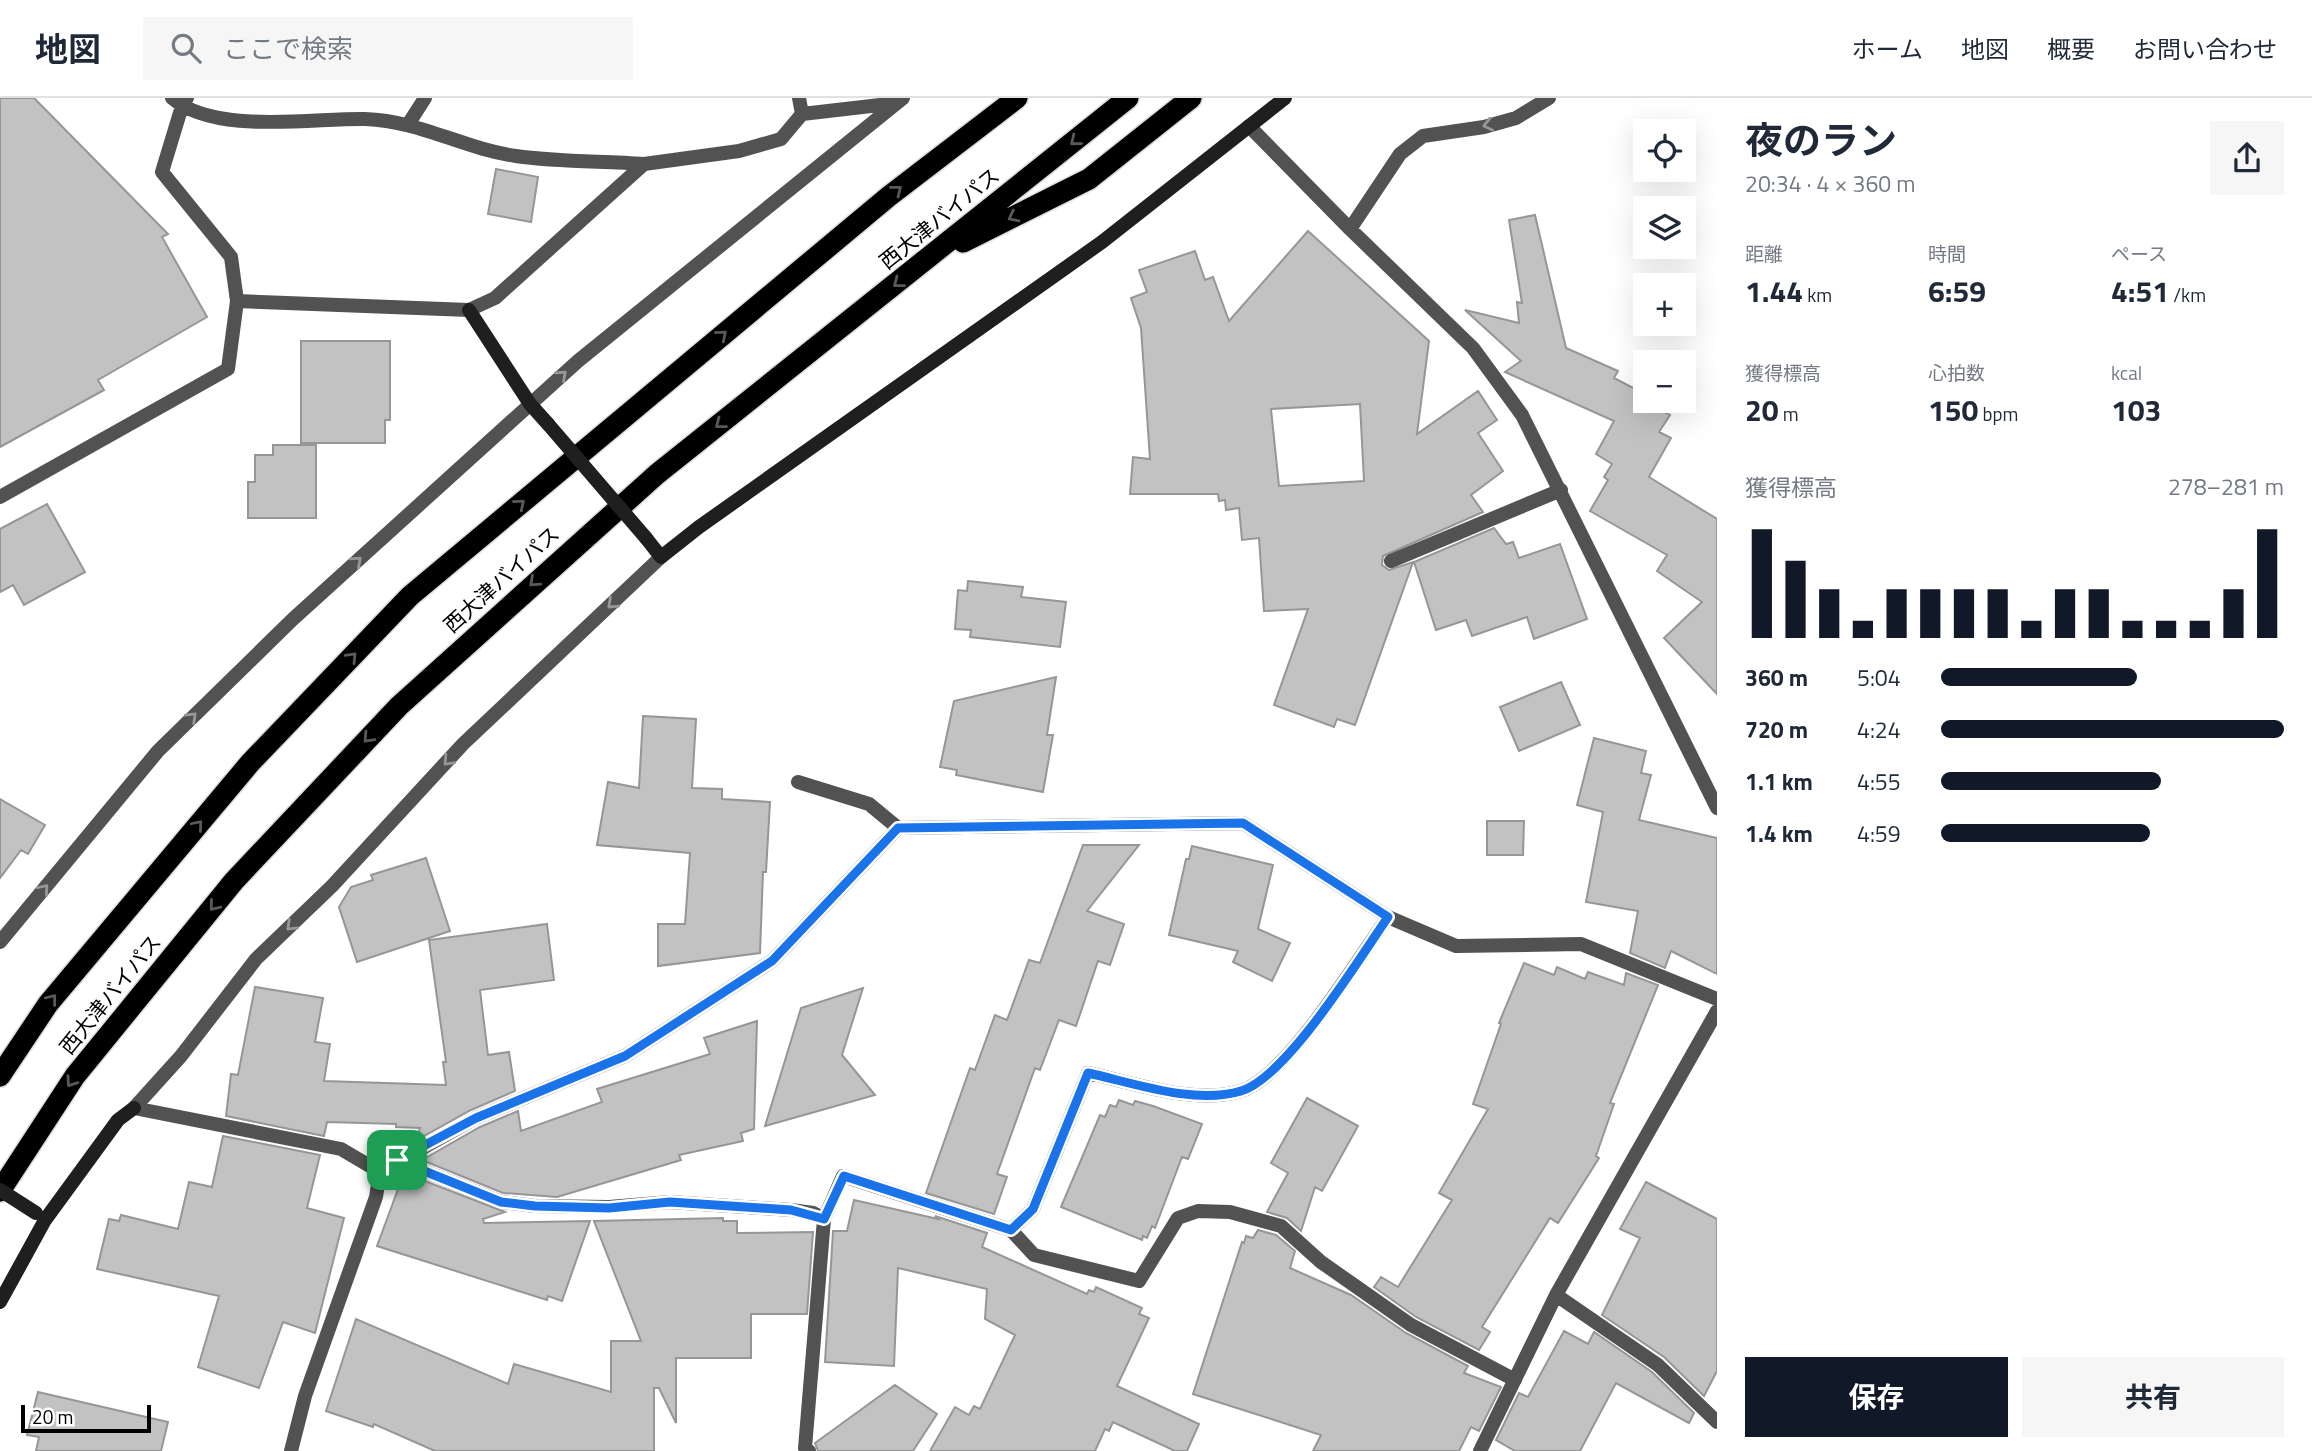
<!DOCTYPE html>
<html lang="ja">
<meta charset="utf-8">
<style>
:root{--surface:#fff;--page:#f6f6f7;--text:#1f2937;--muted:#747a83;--line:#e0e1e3;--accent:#111827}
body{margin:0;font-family:"Titillium Web","Noto Sans JP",sans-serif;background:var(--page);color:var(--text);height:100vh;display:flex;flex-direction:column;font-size:26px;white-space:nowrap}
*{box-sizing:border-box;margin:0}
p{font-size:23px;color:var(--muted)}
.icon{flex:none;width:38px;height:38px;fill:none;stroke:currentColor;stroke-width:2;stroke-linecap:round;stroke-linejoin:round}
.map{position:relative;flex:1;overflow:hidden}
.side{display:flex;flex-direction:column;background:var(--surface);width:595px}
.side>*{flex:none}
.tools{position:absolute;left:1633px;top:21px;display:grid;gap:14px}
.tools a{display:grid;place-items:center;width:63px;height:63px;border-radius:0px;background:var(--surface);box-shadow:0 7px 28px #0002;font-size:35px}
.scale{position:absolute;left:21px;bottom:18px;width:130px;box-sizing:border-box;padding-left:7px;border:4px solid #000;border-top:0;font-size:19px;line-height:24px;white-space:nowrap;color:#000;-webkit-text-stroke:5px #fff;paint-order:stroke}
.pin{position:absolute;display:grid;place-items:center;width:60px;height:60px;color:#fff;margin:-30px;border-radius:14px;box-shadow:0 4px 10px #0006}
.round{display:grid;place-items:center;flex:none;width:74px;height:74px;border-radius:0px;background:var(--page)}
.summary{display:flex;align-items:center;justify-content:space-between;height:119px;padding:0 28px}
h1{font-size:38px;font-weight:700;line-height:52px}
.stats{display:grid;grid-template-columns:repeat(3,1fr);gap:10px;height:119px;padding:7px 28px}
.stats div{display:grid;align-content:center}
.stats b{font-size:30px;font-weight:700}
.stats small{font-size:19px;font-weight:400}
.stats p{font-size:19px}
.chart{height:196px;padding:14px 28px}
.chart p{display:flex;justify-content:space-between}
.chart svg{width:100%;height:126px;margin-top:7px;stroke:var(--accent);stroke-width:6}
.action{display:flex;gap:14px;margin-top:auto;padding:14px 28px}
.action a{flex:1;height:80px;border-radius:0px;background:var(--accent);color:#fff;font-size:28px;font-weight:700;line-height:80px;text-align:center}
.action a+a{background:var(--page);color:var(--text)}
ul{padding:0 28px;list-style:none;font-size:23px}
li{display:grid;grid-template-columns:112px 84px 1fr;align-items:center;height:52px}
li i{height:18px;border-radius:9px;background:var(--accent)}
header{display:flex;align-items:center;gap:42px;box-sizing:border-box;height:98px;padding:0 35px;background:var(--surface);border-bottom:2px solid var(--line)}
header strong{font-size:33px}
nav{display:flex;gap:38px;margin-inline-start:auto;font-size:24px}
.search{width:490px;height:63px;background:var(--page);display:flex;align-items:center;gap:18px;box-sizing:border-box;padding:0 24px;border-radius:0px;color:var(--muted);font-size:26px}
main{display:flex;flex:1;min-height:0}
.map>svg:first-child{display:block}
</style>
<header>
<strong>地図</strong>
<div class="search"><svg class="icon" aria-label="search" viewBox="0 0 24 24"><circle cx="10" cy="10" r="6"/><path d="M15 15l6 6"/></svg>ここで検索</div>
<nav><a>ホーム</a><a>地図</a><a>概要</a><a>お問い合わせ</a></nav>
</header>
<main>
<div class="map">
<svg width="1717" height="1353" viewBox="0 0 1717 1353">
<rect width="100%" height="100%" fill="#fff"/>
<path fill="#c2c2c2" stroke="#969696" stroke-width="2" fill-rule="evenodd" d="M0,0H34L168,136L162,139L207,219L98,282L104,292L0,349Z
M496,71L538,79L531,124L488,116Z
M1535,117L1566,250L1618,273L1614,280L1645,296V303H1657L1668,308L1665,314L1670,317L1659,334L1671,340L1649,379L1717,421V596L1664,540L1702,504L1657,473L1667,457L1590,413L1608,382L1604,379L1612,366L1596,356L1614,323L1505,274L1521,263L1465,212L1519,225L1517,204L1522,205L1509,122Z
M1308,133L1429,243L1417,336L1478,293L1497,322L1478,335L1503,373L1471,397L1483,414L1383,458L1382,467L1389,472L1413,464L1355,627L1337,621L1334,629L1274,607L1308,511L1264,513L1259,440L1242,442L1239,410L1226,412L1225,402L1219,403L1218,396H1130L1133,359L1150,361L1141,230L1131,200L1147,194L1139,172L1195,153L1205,182L1213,179L1229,223ZM1360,306L1364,383L1279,388L1271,311Z
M301,243H390V322H385V345H301Z
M273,347H316V420H248V384H255V357H273Z
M47,406L85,474L24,507L13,487L0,494V431Z
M1494,430L1506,446L1513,444L1519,460L1560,446L1587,521L1534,541L1527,519L1472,538L1466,522L1436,532L1414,464Z
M968,483L1023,489L1021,499L1066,504L1060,549L970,539L971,532L955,531L958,492L967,493Z
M1056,579L1047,637H1053L1043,694L956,677L957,672L940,669L954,603Z
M1561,584L1580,627L1519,653L1500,609Z
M643,618L696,621L692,690L722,691V701L770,704L766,774H763L760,855L658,868V826H685L690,755L597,747L608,684L639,690Z
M1594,640L1646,653L1641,675L1651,677L1639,722L1717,740V876L1671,853L1665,870L1630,855L1638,813L1586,804L1603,714L1577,707Z
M0,701L45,727L28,756L21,752L0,780Z
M1487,723H1524L1523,757H1487Z
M1083,747H1139L1087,813L1124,826L1110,867L1098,863L1076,928L1059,922L1040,972L1035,970L997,1076L1007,1079L994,1116L926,1095L970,970L975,972L995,917L1007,922L1029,862L1040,865Z
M1192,748L1273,767L1258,831L1290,845L1272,883L1233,864L1238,853L1169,837L1186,761H1189Z
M426,760L450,833L357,864L339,809L351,789L373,782L371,777Z
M547,826L554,882L480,892L488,957L509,954L515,993L471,1012L415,1043L420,1030L396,1029V1026L327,1024L324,1038L226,1018L231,976L238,977L255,889L323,900L315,944L330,946L324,983L446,987L443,964H446L429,842Z
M1524,865L1554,877L1557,869L1585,881L1588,874L1624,887L1626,875L1658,887L1610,1005L1614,1006L1596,1058L1599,1060L1558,1125L1550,1120L1482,1229L1490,1234L1479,1252L1416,1219L1374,1189L1381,1179L1398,1189L1452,1102L1439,1095L1488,1011L1473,1006L1501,926L1499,925Z
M863,890L842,957L875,997L765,1028L801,910Z
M757,923L754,1031L741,1035L743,1043L679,1057L681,1062L557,1099L503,1095L422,1062L480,1029L518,1013L521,1033L602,1004L597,991L710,956L704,940Z
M1307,1000L1358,1028L1322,1093L1315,1089L1301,1133L1287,1120L1267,1114L1288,1075L1271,1065Z
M1119,1002L1133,1007L1135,1003L1153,1008L1202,1026L1188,1061L1182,1059L1155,1130L1152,1128L1147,1140L1143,1138L1142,1142L1061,1109L1100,1017L1105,1019L1110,1007L1116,1009Z
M223,1038L320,1057L307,1110L344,1120L315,1235L283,1224L259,1290L198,1269L219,1198L97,1171L109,1121L119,1123L121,1117L178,1131L189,1084L212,1089Z
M404,1075L505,1114L483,1121L484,1125L590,1123L562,1203L548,1198L547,1202L377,1148Z
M1646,1084L1717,1121V1273L1704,1298L1664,1259L1602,1217L1640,1140L1620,1131Z
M854,1102L938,1121L935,1118L987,1135L982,1149L1087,1196L1089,1192L1094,1194L1096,1189L1142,1210L1139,1216L1149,1220L1117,1288L1199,1326L1187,1353H1175L1113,1324L1109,1333L1105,1331L1095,1353H930L955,1309L969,1317L974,1308L980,1311L1015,1237L985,1221L987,1191L898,1170L894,1268L825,1264L833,1133H847Z
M723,1120V1123H737V1135L813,1134L807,1216H751V1260H676V1325L659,1290H654V1353H435L374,1326L373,1329L326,1313L356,1221L508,1286L514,1266L611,1294V1243H641L594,1123Z
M1258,1132L1276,1137L1295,1153L1290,1170L1351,1197L1406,1235L1468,1268L1464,1275L1501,1289L1479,1333L1471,1329L1459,1353H1313L1321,1337L1193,1296L1242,1144L1244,1145L1246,1138L1253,1140Z
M1564,1233L1588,1246L1594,1234L1652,1274L1694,1315L1689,1325L1616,1285L1580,1353H1515L1496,1342L1519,1295L1528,1299Z
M895,1287L937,1316L913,1353H818L815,1345Z
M38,1294L168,1324L161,1353H36L39,1339L27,1337Z"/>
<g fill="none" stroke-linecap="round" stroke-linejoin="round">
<defs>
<path id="highway" d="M963,144L1089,81L1191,0
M0,978L48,906L250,665L410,498L888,99L1017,0
M0,1093L75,978L234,783L399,608L657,376L1128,0"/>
</defs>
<use href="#highway" stroke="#dbdbdb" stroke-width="24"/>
<path stroke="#525252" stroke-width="14" d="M172,0C215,37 312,20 365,21C421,23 464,51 516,58C558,64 602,63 644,66
M802,16L897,5
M409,25L425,0
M1249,28L1350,131L1473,250L1522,317L1717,710
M1350,131L1400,56L1423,38L1484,29L1516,20L1549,0
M237,203L469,212L495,200L644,66L739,53L781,41L802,16L799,0
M0,399L228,271L237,203L231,159L162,74L182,8L187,0
M1391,463L1561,392
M798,684L869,706L898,730
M0,844L158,653L293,521L578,263L903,0
M134,1010L181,958L256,861L332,788L463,646L661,459
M134,1010L341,1051L380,1074
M397,1062L501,1104L535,1108L609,1109L670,1104L791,1112L813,1115L824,1121L805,1350L809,1353
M824,1121L843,1078L1011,1132L1033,1111L1088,975C1134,985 1194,1007 1241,993C1287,979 1358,861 1388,819
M1011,1132L1034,1157L1139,1183L1178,1120L1198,1113L1230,1114L1281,1128L1321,1164L1411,1227L1515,1282
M1556,1197L1658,1267L1717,1324
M291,1353L305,1298L376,1099L380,1074L476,1020L625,958L772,863L898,730L1243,725L1388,819L1456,848L1581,846L1717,901
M1480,1353L1556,1197L1717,913"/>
<path stroke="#1f1f1f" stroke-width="14" d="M469,212L530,306L548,326
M646,440L661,459L699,429L1102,144L1285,0
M0,1204L45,1122L118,1022L134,1010"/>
<use href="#highway" stroke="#000" stroke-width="21"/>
<path stroke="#1f1f1f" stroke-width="14" d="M548,326L646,440
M0,1092L36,1115"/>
</g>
<defs><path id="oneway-chevron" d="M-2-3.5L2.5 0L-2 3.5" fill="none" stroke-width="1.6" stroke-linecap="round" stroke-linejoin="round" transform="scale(1.75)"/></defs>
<g stroke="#979797">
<use href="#oneway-chevron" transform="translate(1488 27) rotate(167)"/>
<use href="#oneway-chevron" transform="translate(562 277) rotate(-42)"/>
<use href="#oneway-chevron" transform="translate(357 463) rotate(-42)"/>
<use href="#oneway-chevron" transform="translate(612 506) rotate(137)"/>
<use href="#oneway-chevron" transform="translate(192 619) rotate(-44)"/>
<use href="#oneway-chevron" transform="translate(448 663) rotate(133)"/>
<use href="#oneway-chevron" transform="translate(44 791) rotate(-50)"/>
<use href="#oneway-chevron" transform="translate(291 828) rotate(136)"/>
</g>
<g stroke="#595959">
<use href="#oneway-chevron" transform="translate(1075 43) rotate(141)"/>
<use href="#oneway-chevron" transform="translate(897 92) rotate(-38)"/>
<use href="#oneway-chevron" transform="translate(1013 119) rotate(153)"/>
<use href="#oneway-chevron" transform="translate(898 185) rotate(142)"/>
<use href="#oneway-chevron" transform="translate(722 237) rotate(-40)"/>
<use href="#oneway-chevron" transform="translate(720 326) rotate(142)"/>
<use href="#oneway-chevron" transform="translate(520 406) rotate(-40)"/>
<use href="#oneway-chevron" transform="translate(534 484) rotate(138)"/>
<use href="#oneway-chevron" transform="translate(352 559) rotate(-46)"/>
<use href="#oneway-chevron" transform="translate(368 640) rotate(133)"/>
<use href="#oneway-chevron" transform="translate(198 727) rotate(-50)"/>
<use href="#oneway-chevron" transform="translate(214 808) rotate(129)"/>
<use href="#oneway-chevron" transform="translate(52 901) rotate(-52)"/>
<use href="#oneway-chevron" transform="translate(71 984) rotate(125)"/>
</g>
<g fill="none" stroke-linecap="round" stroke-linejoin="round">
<defs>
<path id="route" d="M1243,725L1388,819C1359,861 1287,979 1241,993C1194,1007 1134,985 1088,975L1033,1111L1011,1132L844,1078L824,1121L791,1112L670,1104L609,1110L535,1108L501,1104L397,1062L476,1020L625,958L772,863L898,730Z"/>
</defs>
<use href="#route" stroke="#fff" stroke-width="14"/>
<use href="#route" stroke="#1a73e8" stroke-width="9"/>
</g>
<g text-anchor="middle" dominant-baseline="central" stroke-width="6" stroke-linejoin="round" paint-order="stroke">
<g font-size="21" fill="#000" stroke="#fff">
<text transform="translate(939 120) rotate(-39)">西大津バイパス</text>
<text transform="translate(501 481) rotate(-42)">西大津バイパス</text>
<text transform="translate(110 896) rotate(-51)">西大津バイパス</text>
</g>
</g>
</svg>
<div class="tools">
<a><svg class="icon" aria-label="locate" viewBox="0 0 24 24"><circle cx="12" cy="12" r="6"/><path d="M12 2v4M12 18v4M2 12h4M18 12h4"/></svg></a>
<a><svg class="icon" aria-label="layers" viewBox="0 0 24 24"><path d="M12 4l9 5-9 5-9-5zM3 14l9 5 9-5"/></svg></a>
<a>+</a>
<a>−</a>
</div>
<div class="scale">20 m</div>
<div class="pin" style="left:397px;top:1062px;background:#1e9e55"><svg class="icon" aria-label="arrive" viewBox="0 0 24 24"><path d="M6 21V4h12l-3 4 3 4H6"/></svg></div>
</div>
<section class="side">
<div class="summary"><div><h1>夜のラン</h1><p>20:34 · 4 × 360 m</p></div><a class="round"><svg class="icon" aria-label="share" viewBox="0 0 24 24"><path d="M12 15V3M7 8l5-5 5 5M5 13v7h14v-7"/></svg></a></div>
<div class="stats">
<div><p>距離</p><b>1.44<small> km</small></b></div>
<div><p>時間</p><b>6:59</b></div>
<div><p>ペース</p><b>4:51<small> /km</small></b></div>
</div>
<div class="stats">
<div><p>獲得標高</p><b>20<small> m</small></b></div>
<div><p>心拍数</p><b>150<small> bpm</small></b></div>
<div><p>kcal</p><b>103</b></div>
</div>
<div class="chart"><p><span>獲得標高</span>278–281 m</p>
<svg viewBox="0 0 160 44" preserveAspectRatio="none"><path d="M5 44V6M15 44V17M25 44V27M35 44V38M45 44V27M55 44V27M65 44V27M75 44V27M85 44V38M95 44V27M105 44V27M115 44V38M125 44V38M135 44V38M145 44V27M155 44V6"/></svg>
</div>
<ul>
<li><b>360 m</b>5:04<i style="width:57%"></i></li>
<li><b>720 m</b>4:24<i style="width:100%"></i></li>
<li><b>1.1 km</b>4:55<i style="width:64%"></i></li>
<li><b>1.4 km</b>4:59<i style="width:61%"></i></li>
</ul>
<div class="action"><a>保存</a><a>共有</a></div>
</section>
</main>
